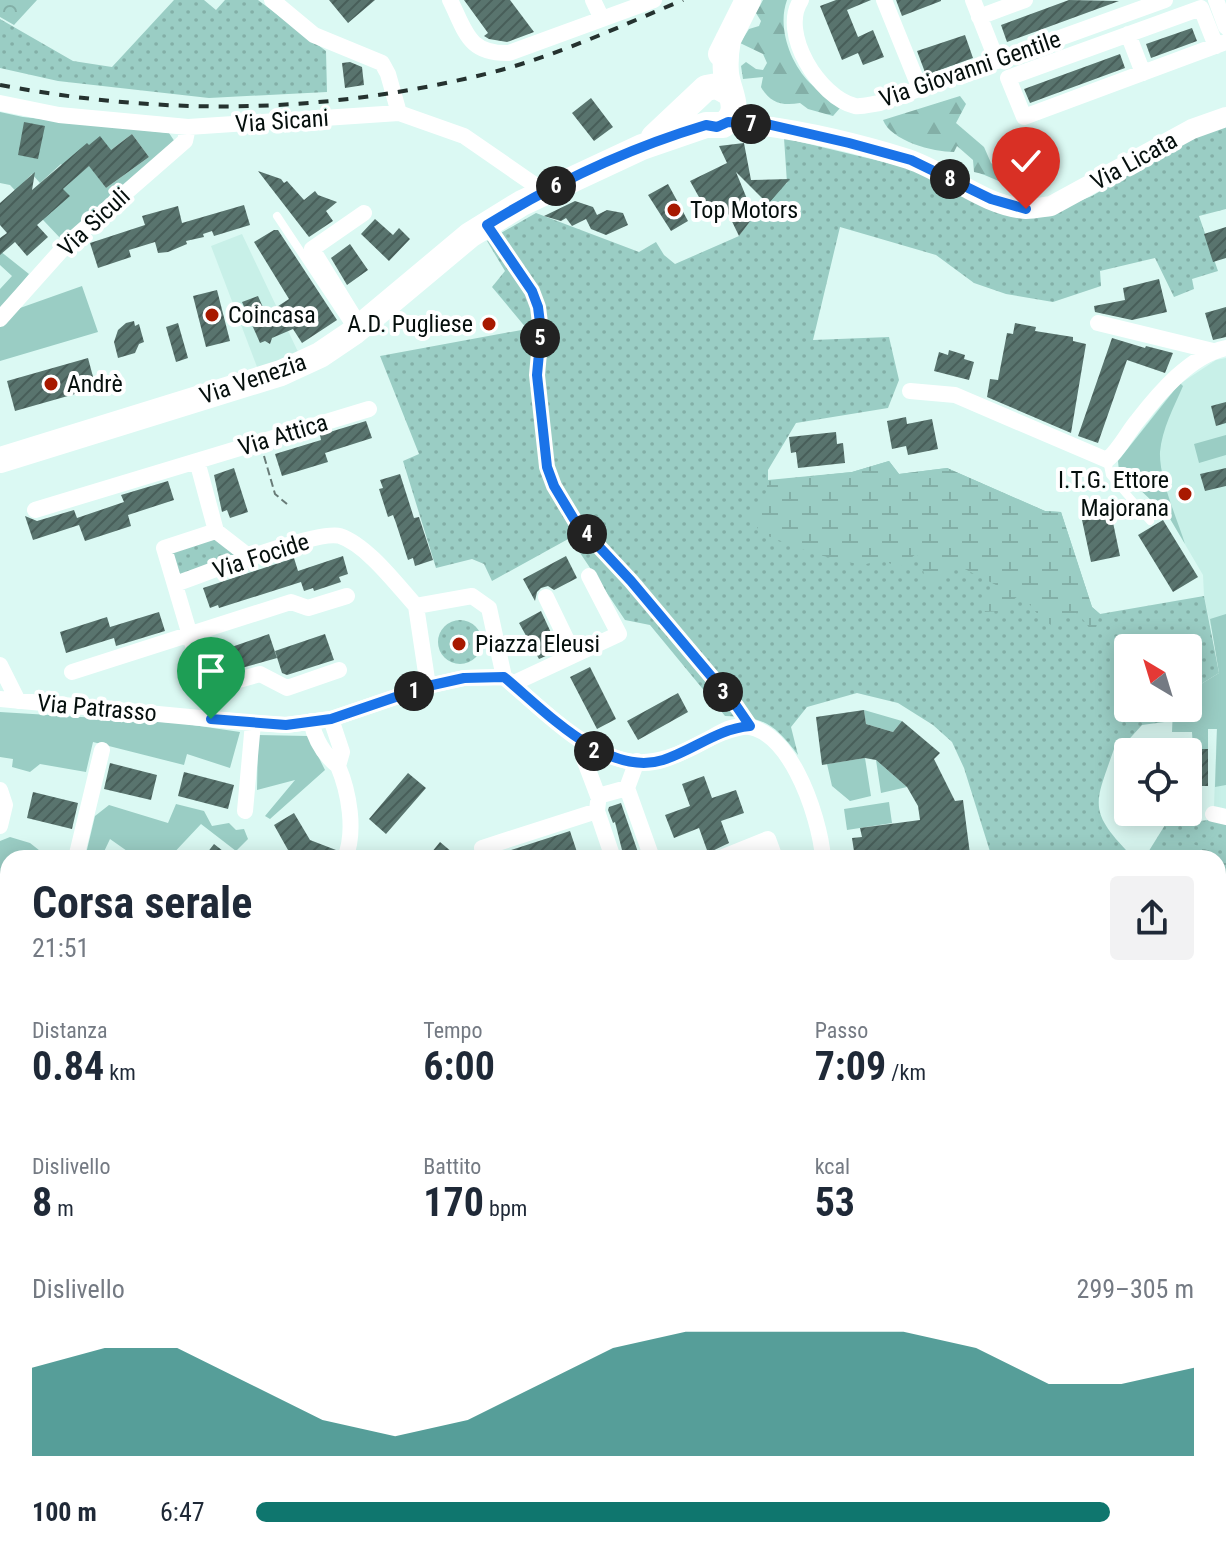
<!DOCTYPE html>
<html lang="it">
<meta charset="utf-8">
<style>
:root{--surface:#fff;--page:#f2f2f3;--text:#1f2937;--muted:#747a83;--accent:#0f766e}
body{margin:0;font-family:"Roboto Condensed",sans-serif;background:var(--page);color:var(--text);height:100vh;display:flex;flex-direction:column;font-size:30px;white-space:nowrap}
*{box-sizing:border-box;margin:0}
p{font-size:26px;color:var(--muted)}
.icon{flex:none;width:44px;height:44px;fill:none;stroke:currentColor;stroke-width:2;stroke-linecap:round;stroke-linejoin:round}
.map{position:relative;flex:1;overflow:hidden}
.side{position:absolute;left:0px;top:850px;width:1226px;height:708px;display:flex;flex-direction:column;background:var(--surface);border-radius:24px 24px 0 0;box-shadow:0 4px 20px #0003}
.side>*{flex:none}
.needle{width:52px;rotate:322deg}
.fabs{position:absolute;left:1114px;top:634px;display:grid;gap:16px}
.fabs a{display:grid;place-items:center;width:88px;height:88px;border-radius:8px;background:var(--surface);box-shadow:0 4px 20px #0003;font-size:40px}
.pin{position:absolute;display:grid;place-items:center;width:68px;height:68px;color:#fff;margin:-82px -34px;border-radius:50% 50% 50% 0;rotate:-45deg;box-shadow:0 0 8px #0007}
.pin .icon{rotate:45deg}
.km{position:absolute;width:40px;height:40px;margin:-20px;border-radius:50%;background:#222;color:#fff;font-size:22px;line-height:40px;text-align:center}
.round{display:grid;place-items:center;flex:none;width:84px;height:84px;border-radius:8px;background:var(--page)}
.headline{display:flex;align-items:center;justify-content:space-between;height:136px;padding:0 32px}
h1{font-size:44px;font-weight:700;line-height:60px}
.metrics{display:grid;grid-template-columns:repeat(3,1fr);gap:12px;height:136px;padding:8px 32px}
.metrics div{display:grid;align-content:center}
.metrics b{font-size:40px;font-weight:700}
.metrics small{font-size:22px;font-weight:400}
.metrics p{font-size:22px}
.chart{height:224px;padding:16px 32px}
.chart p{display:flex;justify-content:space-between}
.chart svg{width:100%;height:144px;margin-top:8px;fill:var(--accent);opacity:.7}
ul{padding:0 32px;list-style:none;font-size:26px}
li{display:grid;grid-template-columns:128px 96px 1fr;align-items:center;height:60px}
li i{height:20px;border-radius:10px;background:var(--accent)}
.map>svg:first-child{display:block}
</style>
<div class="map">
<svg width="1226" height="1558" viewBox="0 0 1226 1558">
<defs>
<pattern id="grass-dots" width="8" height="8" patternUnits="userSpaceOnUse" patternTransform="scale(2)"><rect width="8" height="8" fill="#9acdc4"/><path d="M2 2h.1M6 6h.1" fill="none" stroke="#83afa7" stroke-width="1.8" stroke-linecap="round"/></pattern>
<pattern id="forest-firs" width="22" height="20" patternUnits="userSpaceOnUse" patternTransform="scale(2)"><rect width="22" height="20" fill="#9acdc4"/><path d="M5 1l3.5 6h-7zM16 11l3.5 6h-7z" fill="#83afa7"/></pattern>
<pattern id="wetland-marsh" width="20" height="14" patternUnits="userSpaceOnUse" patternTransform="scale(2)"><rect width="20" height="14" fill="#9acdc4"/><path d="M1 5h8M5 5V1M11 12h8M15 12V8" fill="none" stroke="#83afa7"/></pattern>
<pattern id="park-crowns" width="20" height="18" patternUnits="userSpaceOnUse" patternTransform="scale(2)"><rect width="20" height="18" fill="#9acdc4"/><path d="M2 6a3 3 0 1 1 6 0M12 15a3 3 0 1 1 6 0" fill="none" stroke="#83afa7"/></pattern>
<pattern id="building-hatch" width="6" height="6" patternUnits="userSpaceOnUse" patternTransform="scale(2)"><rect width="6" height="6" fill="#59746e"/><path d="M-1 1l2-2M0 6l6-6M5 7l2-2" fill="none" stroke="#485e59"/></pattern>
</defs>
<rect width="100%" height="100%" fill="#dbf9f3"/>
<path fill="#c8f0e8" d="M242,234L300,356L259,372L211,246Z
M1226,358V811L1214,807L1219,664L1204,596L1203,575L1169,517L1119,470L1118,461L1175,387L1216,360Z
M1218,1073L1226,1077V1215L1218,1212Z"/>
<path fill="url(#grass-dots)" d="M174,0H204L216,10L225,0H258L326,51L327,92L209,98L58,81L0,68V19L73,61L112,67Z
M1226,125V209L1199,216L1218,271L1192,279L1194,289L1174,297L1155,258L1100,271L1101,286L1053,302L1006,294L974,283L936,255L840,227L813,340L889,337L899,380L888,408L796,423L768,470V480L852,472L889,461L899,474L947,468L1045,511L1061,512L1092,607L1100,614L1204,596L1219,673L1188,692V648H1128V708H1173L1172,721L1142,725L1122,747L1114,749C1095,804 1087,810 1131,855L1147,854L1165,825L1226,818V1077L1218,1073V858H992L964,768L952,742L933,725L898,703L857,693L807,707L791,727L798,755C774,724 765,717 725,716L650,625L625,620L570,538L492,581L484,564L472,559L436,568L403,461L419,454L380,356L527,329L492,287L505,271L487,241L536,213L639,252L656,242L664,255L675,264L739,236L765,200L787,183L784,138L917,170L979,204L1059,209L1092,196L1183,142Z
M215,538L237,557L180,576L172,552Z
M438 642a22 22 0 1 1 44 0a22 22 0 1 1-44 0Z
M1226,1496V1558H1113V1550H1218V1498Z
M966,1550H1028L1027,1558H938L942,1552Z"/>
<path fill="url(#forest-firs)" d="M763,0H787C777,27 790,63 810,83C819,92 831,99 840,108L833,116L808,109L800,103C782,106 770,103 761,87L763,77L743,79L741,66L746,62L756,69L763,70L767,63L763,54L740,43L749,29L759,26L761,21L756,13Z
M960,96L966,104L956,123L984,147L991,163L1011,179L1014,186C999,183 989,175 974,172L973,160L957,146L954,152C933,152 891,141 883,120Z
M8,1236V1283L4,1285C8,1296 11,1306 4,1316L8,1318V1404L3,1403C0,1392 0,1385 5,1374L0,1368V1239Z"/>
<path fill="url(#wetland-marsh)" d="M889,461L899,474L947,468L1045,511L1061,512L1092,607L1100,614L1094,634L1078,613L1051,625C1036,616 1032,605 1020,594L1001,611L985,612L982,605L996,585L955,564L943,582L929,588L917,553L899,568L883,560L862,565L815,554L760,533L751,515L765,497L768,481L852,472Z
M1191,843L1221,856L1226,855V905L1218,897V858H1178Z"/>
<path fill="url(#park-crowns)" d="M0,0H37L14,25L0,17Z
M0,1536L4,1546L8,1545V1550H81L75,1558H0Z"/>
<path fill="#9acdc4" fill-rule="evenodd" d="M0,112L23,117L169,133L175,142L62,240L10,185L0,183ZM132,134L149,157L106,188L94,172L95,162ZM61,164L74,179L63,189L51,213L24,182L32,174L40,183Z
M0,251L29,274L0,309V289L12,276L0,265Z
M82,286L98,332L0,361V327L20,308Z
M1180,383L1183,386C1174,407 1162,429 1160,452C1159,479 1177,518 1185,544L1169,517L1119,470L1118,461Z
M1226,435V455L1199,463L1194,444Z
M1226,614V785L1215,787L1217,729H1208V749H1193L1192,732H1172L1173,708H1188V692L1219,673L1210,619Z
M864,710L902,721L893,732L866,724Z
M0,712L179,723L240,732L230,768L187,754L184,765L93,742L86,772L40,764L30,772L12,767L13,759L0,757Z
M258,735L308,736L325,770L270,819L265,816L295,780L257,790Z
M865,758L871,796L850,801L832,786L827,764Z
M876,760L907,787L881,793Z
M889,802L892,823L847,830L844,809Z
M176,804L204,811L212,826L229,823L236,830L244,829L248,839L236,851L201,824L169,858H137L110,839L101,858H85L95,816L109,805L168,823Z
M10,837L30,843L49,858H8V891L0,889V841Z"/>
<path fill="url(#building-hatch)" d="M329,0H375L348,23Z
M464,0H510L534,32L507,42L489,39L484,36L488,33Z
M836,0H871L847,10L858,37L873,30L884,57L863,65L858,53L842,60L820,6Z
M896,0H941V1L902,16Z
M1069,0L1119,1L1007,42L1001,25Z
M1192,28L1197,41L1151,58L1146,44Z
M965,35L973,58L926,75L917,51Z
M1120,54L1125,68L1030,103L1024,89Z
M350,62L362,67L364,85L345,88L342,63Z
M591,98L613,127L594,141L572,113Z
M24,122L45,126L38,159L18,155Z
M132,134L149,157L106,188L89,166L63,189L70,196L37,225L48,237L27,256L15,242L0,255V238L7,233L0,225V203L35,172L32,190L87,143L89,145L100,136L111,150Z
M744,143L751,180L790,179L768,204L736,172L754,216L739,236L725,207L709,215L690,181L727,163L719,146Z
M258,171L281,179L284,183L287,181L304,200L315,191L318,195L337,202L326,211L333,221L309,237Z
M668,184L688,221L671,231L648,195Z
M575,201L593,207L597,215L607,210L623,213L628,225L606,235L591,229L586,219L572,226L566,218L561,221L544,216Z
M244,205L250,225L214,236L212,231L203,234L204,237L186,241L187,244L168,252L158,253L155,242L129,250L131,257L98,268L90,243L145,225L142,216L178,206L182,223Z
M375,219L393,235L399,228L410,239L389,261L361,234Z
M1226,227V258L1213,262L1204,234Z
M274,230H278L337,320L302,343L293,329L272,338L270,344L265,341L260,343L242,302L258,296L266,314L289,299L254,242Z
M350,244L368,270L347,285L331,258Z
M1159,279L1167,312L1132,320L1095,312L1094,306L1125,300L1123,288Z
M217,290L230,341L206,347L193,296Z
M1226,307V337L1213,340L1205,313Z
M134,321L135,326L139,324L144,342L139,344L135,353L118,358L114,342L118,330L126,323Z
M178,323L188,358L176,362L166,327Z
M1015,323L1036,327L1035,331L1073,337V341L1086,344L1071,433L987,397L990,379L998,380L1007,333L1013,334Z
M1112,338L1145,348L1146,346L1173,353L1165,373L1127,360L1098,443L1078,436Z
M949,350L965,355L964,359L974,362L969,380L934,371L939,352L948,355Z
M88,358L96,388L15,411L7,381Z
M1226,402V423L1216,426L1211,406Z
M906,417L907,424L932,419L938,449L908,455L906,446L892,449L887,421Z
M366,421L372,438L325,453L328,462L282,476L275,454L321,440L320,435Z
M836,432L837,444L843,443L845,463L798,468L796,452L791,453L789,437Z
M234,468L248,512L230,518L227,510L222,512L214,475Z
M1226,468V486L1205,491L1200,474Z
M400,474L414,518L419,517L433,560L415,566L413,558L408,560L396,523L393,515L388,517L379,489L383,488L380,480Z
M168,481L174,500L128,515L131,526L85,541L79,525L33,540L25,516L37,521L74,510L77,518L124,502L121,495Z
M1110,508L1120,556L1091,562L1082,520L1096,518L1094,511Z
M1163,520L1198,577L1173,592L1138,535Z
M343,556L348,574L339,577L341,582L314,591L313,588L304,591L301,582L219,608L218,605L210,608L203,588L294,558L298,571Z
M566,556L577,578L554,590L548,586L541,588L537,592L535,601L523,579Z
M541,611L559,650L539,659L519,623Z
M159,612L165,631L116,646L114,638L66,653L60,632L107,617L110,627Z
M269,634L277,658L227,672L220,651Z
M325,634L334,660L287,675L282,673L275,651Z
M590,667L616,719L597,729L570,677Z
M678,693L688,712L638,740L627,721Z
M864,710L866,724L893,732L902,721L940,753L934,759L955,801L963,800L970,854L937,858H855L852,838L862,837L860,828L920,820L918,806L907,787L876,760L865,758L822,765L816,717Z
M1189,749H1208V786H1188Z
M110,763L157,775L151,800L104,789Z
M184,772L234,785L228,809L178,796Z
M408,773L426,788L386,834L369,819Z
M704,776L712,798L736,790L744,813L721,821L729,843L708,853L699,828L674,838L665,815L690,806L682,784Z
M33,792L78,803L72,829L27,818Z
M621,803L640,858H624L615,822L613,823L608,810L609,807Z
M294,813L310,840L336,850L334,858H281L288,850L274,825Z
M570,831L577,852L556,858H496V855Z
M440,842L459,858H427Z
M214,844L232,858H203Z"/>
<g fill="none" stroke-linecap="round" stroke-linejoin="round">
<path stroke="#687b77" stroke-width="2" stroke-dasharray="8 4" stroke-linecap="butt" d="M499,243L532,291L538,307L541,331L537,375L547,467L554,486L575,521L631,581L740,712
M264,456L275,494L287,504
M0,1239L8,1236
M0,1294L8,1298
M0,1395L6,1413
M7,1508H8"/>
<path stroke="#fff" stroke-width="8" d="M277,216L352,329
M1107,460L1110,475L1150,521
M244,1550L245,1558"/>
<path stroke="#fff" stroke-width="16" d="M272,0L314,35L382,63L388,74L399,113
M450,0C466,32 468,54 509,53L654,0
M593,0L602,19
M801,0C779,33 819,97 855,106C862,107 872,104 880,103L1165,0
M884,0L920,89
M973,0L997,61
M1216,0L1226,27
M979,17L1025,0
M1128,34L1143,73
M1216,46L1201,8L1008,78L1024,117L1226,42
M0,103L59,115L188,127L399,113L464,136L545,192
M0,319L67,244L185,141L188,127
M1098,323L1213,351
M360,327L312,249L364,213
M910,391L955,395L1107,460C1120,449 1127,433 1138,420C1159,393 1191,355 1226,348
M197,461L216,531
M35,510L369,409
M175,584C204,574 318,529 340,536C367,545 397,585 416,606
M546,597L574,655
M0,665L18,701
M72,672L291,602L308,608L347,596
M504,677C538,705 579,750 623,760C654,768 683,753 709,739C716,735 724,730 731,728C787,712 820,818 823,858
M512,684L619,634L589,576
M206,689L260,674L287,688L339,670
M0,699L253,723L286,725L331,719L428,686L464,678L504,677L489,608L472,596L416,606L428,686
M211,719V706L164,548L216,531L252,559
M311,721C315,740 323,754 338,766L342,752L331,719
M590,747L584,759L598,796L627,788
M637,761L627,788L652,858
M338,766C349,792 356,831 345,858
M0,790L5,805L0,826
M598,802L597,811L613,858
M245,811L253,723
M1213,814L1226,817
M76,858L102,750
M485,858L482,848L597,811
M721,858L768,839L775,858
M0,1186L8,1183
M0,1432L8,1429
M1218,1486L1226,1484
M388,1550V1558
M476,1550L532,1556L592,1550
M687,1550L726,1558
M918,1550L919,1558
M430,1558L438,1550
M658,1558L660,1550
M1032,1558V1550"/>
<path stroke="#fff" stroke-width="20" d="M728,122C789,127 850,141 908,159C947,172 984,206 1026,209C1034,209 1043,207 1051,206L1192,129L1226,117
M0,905L8,908
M0,932L8,934
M0,984L8,991
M1218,1225L1226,1229
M1218,1247L1226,1250
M94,1558L100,1550"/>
<path stroke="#fff" stroke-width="26" d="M721,54L748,0
M654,137L706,88L717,86L731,94
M0,460L281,373L320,355L354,332L470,235L522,203L642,147L706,125H723C744,111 728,93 726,73C725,62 726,51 728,40"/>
<path stroke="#25322f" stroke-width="4" stroke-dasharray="10 10" stroke-linecap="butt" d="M0,85C170,117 333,114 501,70C563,53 623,25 683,0"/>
</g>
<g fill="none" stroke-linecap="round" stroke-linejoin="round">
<defs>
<path id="route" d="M211,719L286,725L331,719L428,686L464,678L504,677C544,710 607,778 663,760C694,750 717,729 750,726L737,707L631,581L575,521L554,486L547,467L537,375L541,331L538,307L532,291L487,225C555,183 629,148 706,125L717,127L728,122L771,125L849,143L911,160L991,199L1026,209"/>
</defs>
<use href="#route" stroke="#fff" stroke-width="16"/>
<use href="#route" stroke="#1a73e8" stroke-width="10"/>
</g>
<g fill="#a81900" stroke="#fff" stroke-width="3">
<circle cx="674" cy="210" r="8"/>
<circle cx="212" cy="315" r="8"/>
<circle cx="489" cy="324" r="8"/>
<circle cx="51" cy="384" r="8"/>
<circle cx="1185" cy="494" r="8"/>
<circle cx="459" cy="644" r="8"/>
</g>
<g text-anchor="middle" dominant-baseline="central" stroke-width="8" stroke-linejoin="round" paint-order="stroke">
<g font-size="24" fill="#050f0d" stroke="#fff">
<text transform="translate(970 69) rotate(-19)">Via Giovanni Gentile</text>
<text transform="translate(282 121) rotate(-4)">Via Sicani</text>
<text transform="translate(1134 161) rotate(-29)">Via Licata</text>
<text transform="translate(94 222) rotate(-43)">Via Siculi</text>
<text transform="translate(253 379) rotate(-19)">Via Venezia</text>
<text transform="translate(283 435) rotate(-17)">Via Attica</text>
<text transform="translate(261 556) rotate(-18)">Via Focide</text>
<text transform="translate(97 708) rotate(5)">Via Patrasso</text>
</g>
<g font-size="24" fill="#050f0d" stroke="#fff" text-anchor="start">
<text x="690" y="210">Top Motors</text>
<text x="228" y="315">Coincasa</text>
<text x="473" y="324" text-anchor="end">A.D. Pugliese</text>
<text x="67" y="384">Andrè</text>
<text x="1169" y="480" text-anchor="end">I.T.G. Ettore<tspan x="1169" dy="28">Majorana</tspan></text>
<text x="475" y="644">Piazza Eleusi</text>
</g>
</g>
</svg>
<div class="fabs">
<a><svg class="needle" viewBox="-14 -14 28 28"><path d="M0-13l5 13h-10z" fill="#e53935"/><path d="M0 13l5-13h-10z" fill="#747a83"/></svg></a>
<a><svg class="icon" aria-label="locate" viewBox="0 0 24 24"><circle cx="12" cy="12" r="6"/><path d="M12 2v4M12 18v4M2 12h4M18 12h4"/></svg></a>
</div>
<div class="pin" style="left:211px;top:719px;background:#1e9e55"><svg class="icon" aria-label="arrive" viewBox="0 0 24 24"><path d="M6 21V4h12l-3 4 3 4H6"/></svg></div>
<div class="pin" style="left:1026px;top:209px;background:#d93025"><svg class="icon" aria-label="check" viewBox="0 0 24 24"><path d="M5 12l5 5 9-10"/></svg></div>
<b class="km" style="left:414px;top:691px">1</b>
<b class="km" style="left:594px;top:751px">2</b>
<b class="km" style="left:723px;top:692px">3</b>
<b class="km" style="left:587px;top:534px">4</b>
<b class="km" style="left:540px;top:338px">5</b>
<b class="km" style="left:556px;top:186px">6</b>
<b class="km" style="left:751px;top:124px">7</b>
<b class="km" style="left:950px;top:179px">8</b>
<section class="side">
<div class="headline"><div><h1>Corsa serale</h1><p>21:51</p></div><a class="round"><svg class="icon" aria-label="share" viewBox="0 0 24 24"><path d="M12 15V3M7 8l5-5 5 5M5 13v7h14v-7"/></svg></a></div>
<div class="metrics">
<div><p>Distanza</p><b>0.84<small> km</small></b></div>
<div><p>Tempo</p><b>6:00</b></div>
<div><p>Passo</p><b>7:09<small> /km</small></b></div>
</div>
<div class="metrics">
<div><p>Dislivello</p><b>8<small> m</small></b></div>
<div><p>Battito</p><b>170<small> bpm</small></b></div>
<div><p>kcal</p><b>53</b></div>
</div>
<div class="chart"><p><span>Dislivello</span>299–305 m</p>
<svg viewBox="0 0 160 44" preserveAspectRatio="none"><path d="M0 44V17L10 11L20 11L30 22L40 33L50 38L60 33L70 22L80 11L90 6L100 6L110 6L120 6L130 11L140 22L150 22L160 17V44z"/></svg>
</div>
<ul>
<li><b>100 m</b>6:47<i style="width:91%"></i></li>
</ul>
</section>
</div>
